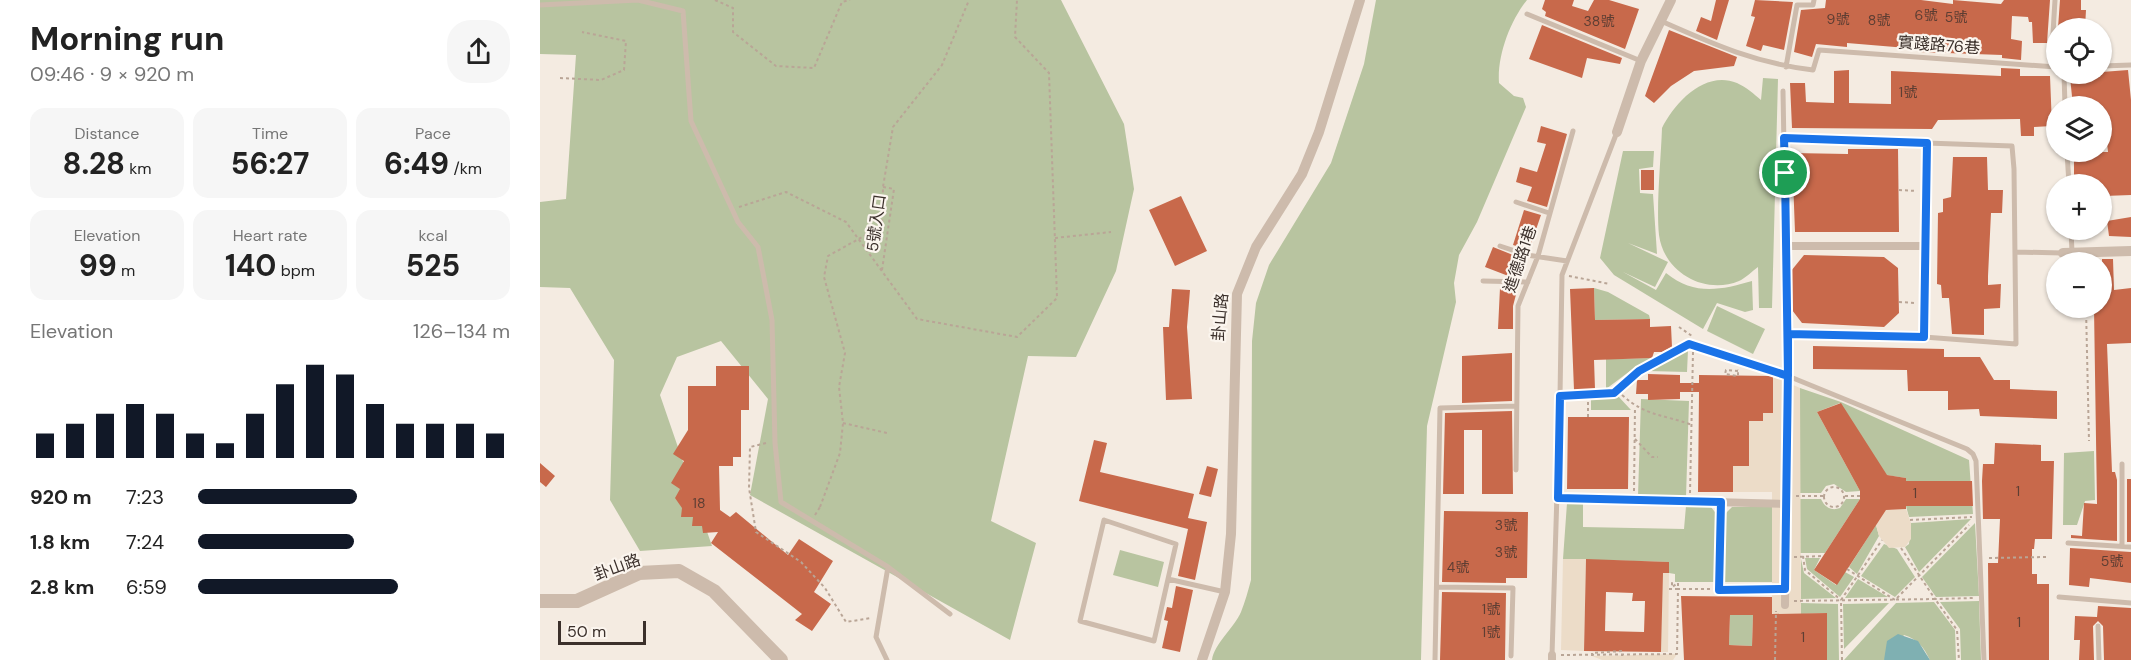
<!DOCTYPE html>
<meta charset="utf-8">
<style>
:root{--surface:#fff;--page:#f6f6f6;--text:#222;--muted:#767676;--accent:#111827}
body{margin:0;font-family:"DM Sans","Noto Sans TC",sans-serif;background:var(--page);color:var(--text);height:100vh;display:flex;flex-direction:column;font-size:22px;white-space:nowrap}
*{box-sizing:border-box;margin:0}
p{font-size:20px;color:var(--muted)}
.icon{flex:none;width:33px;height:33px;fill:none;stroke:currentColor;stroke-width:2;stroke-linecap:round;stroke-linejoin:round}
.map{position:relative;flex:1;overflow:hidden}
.sheet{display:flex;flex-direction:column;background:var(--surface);width:540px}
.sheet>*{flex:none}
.fabs{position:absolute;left:1506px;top:18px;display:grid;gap:12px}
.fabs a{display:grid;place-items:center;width:66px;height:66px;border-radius:50%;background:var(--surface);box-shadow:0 2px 4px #0004;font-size:30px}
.scale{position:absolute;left:18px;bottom:15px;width:88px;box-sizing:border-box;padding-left:6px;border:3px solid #3b302b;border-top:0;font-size:16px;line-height:21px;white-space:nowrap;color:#3b302b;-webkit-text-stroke:4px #fbf5ee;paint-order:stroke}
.pin{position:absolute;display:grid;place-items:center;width:51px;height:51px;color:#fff;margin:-26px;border:3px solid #fff;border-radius:50%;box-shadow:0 2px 6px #0007}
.round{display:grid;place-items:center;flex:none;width:63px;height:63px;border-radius:24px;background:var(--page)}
.summary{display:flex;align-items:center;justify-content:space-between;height:102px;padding:0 30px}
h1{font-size:33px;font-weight:700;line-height:45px}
.metrics{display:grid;grid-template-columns:repeat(3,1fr);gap:9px;height:102px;padding:6px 30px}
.metrics div{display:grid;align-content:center;border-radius:15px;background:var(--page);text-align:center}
.metrics b{font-size:30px;font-weight:700}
.metrics small{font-size:16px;font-weight:400}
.metrics p{font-size:16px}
.chart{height:168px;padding:12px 30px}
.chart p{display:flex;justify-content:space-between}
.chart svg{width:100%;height:108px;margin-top:6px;stroke:var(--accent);stroke-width:6}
ul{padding:0 30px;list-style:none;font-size:20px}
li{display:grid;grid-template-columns:96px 72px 1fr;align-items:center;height:45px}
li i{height:15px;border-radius:8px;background:var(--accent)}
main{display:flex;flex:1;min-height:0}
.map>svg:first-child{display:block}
</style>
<main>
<section class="sheet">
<div class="summary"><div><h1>Morning run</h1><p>09:46 · 9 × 920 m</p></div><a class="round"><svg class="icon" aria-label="share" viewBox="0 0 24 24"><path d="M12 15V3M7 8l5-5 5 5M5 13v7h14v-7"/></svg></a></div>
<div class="metrics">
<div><p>Distance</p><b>8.28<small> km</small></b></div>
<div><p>Time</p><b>56:27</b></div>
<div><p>Pace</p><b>6:49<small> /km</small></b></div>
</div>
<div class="metrics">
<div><p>Elevation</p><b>99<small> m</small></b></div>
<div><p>Heart rate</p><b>140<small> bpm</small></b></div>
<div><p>kcal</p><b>525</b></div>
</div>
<div class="chart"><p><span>Elevation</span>126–134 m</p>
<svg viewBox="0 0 160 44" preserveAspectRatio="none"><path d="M5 44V34M15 44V30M25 44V26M35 44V22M45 44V26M55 44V34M65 44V38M75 44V26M85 44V14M95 44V6M105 44V10M115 44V22M125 44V30M135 44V30M145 44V30M155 44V34"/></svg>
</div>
<ul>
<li><b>920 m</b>7:23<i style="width:51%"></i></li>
<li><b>1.8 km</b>7:24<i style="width:50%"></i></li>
<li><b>2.8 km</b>6:59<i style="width:64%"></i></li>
</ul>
</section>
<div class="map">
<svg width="1591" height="660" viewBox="0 0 1591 660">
<rect width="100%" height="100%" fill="#f4ebe1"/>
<path fill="#b8c4a0" d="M0,0H521L584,124L594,189L576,271L536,357L488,356L451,521L496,543L470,640L210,495L228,399L181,341L137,357L120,395L172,546L100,551L70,500L74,360L30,288L0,287V202L26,199L36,55L0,54Z
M836,0H987C970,21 957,56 959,83L974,96L983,98L986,107L937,222L919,255L914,283L916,302L887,426L881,660H672C674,644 694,628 701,612C705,602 708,591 711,580L712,341L716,303L729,265L791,163L824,64Z
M1223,78L1238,79L1232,308H1219L1218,267C1212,271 1206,278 1199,281C1165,295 1124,273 1119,235C1116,206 1121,159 1122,128C1135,102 1165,70 1197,83C1206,87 1214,94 1221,100Z
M1083,151H1114L1113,167L1099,169L1100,193L1113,194L1117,254L1088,243L1128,262L1115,287L1083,272L1116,290L1126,273C1154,296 1181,290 1212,281L1213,310L1205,312L1177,303L1163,329L1074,275L1060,258Z
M1054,288L1068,292L1109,315L1110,319L1055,320Z
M1177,306L1225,329L1213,354L1167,331Z
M1148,350L1147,372L1108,371Z
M1114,358L1113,362L1094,368L1066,389V359Z
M1260,388L1301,402L1429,460L1433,514L1369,517L1366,506H1425L1426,481H1366V478L1346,475L1300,403L1277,412L1320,491L1306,492L1294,484L1286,486L1281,493H1260Z
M1078,396L1091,410H1051V398Z
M1101,399L1149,401L1146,497L1098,496Z
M1554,451L1555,500L1545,501L1537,525H1523L1524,453Z
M1260,499H1281C1285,508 1292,511 1300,508L1306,499H1320L1285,553H1260Z
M1027,503L1043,504V527L1144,529L1146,506L1171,507L1178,516L1177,582H1135V574L1129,573V562L1023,559Z
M1192,507H1232V582H1183V516Z
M1431,519L1379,572L1365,547L1369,544L1371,523Z
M1435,523L1439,596L1396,597L1382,577Z
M1336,525L1339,536L1317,574L1309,567Z
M1344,544L1357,549L1375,577L1355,597L1321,576Z
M580,550L624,562L618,587L573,575Z
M1265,558H1280L1274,570L1296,585L1305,572L1314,577L1300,597L1267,569Z
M1261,559L1264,573L1296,598L1261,599Z
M1318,579L1348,597L1305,598Z
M1439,601L1441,660H1421L1420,629L1400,602Z
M1394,602L1415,630L1416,660H1390C1384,648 1378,639 1364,635L1344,660H1304L1356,603Z
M1261,603L1298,604L1299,660H1287V613L1261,614Z
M1349,603L1304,649L1303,604Z
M1190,615H1213L1212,646L1189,645Z"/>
<path fill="#ecdcc8" d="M1233,376L1260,388L1261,614H1232V492H1193V466H1209V421H1223V413L1233,412Z
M1366,509L1371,523V539L1365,547L1349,548L1339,536L1336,525L1346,510Z
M1023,559H1046L1044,651L1021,650Z
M1117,573H1129L1128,652H1121L1122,582Z
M1137,654L1133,660H1062L1052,656Z"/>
<path fill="#7fb0b2" d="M1358,634L1378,641L1390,660H1344L1347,641Z"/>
<path fill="#c8694b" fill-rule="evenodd" d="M1005,0H1034L1032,6L1048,11L1054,0H1069L1099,9L1085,49L1005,16L1006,12L1002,9Z
M1176,0H1189L1177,40L1156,31L1161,17L1171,21Z
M1215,0L1253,2L1244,50L1223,45L1221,51L1206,46L1215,17L1211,16Z
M1286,0H1381L1413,4V0L1461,4L1464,0H1510L1507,43H1493L1492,22H1489L1488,17L1472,16L1471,39L1482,41L1481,60L1462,58V55L1379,52V49L1307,43V47L1276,44L1272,57L1254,52L1261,10L1285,8Z
M1520,0H1541V10H1546L1545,28H1518Z
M1002,25L1082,58L1080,64L1047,58L1042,78L989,59Z
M1129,30L1197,57L1194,66L1154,71L1131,86L1114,103L1105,96Z
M1461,68L1480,69V76H1510L1512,126L1494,127V136H1481L1480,119L1398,120L1392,129L1252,128L1250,83H1265L1266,102L1294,103V71L1309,70V103L1351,104V71L1461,76Z
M1588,70L1591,100V195L1564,196L1563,184H1534V152H1568L1563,106H1533L1530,77H1560L1562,72Z
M1001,126L1027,134L1007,207L987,201L992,187L976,182L980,167L997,172L1006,144L997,142Z
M1308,149H1358L1359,232H1255L1252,153L1308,154Z
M1413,157H1447L1448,190H1463L1462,213H1451L1448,276V285L1461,284L1460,308L1444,309V335L1412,334L1409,298H1402L1401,285L1397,284L1398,213L1403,212V199L1411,197Z
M1101,170H1114V190H1101Z
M641,196L667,251L635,266L609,210Z
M984,210L1001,215L989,250L973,245Z
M1591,217V237L1569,236L1567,221Z
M953,247L978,257L971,277L945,267Z
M1264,255L1344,257L1358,268L1359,313L1344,327L1262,323L1252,310L1251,278V271Z
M1562,259H1573L1574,290L1591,288V343L1567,344L1572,472H1575L1577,480V541L1531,538V535L1542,536L1544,503L1557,504L1554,308H1562Z
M978,287L973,306V329H958L960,288Z
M1054,288L1055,320L1110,319V327L1131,326L1132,347L1122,352H1114L1112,358L1054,360L1055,389L1034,390L1030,289Z
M632,289L650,290L647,327L652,399L626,400L623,327H629Z
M1273,346L1404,349V357H1440L1454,380H1470V389L1517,391V419L1440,416L1439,409L1408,410V391H1368L1367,370L1273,369Z
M972,353V401L922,403V356Z
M176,366H209V410H201V457H193V466H179L180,510L190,517L196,512L248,555L259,539L293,561L274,592L291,604L272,631L255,620L262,614L171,543L178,532L163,533L162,526H152L153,517H141L142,508L135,498L140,489L131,483L144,461L133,454L148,430V386H176Z
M1108,374L1140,375V383H1159V375L1233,376V413H1223V421H1209V466H1193V492H1158L1159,392H1140V399L1108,400V394H1096L1097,380H1108Z
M1301,403L1347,475L1366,478V481H1432L1433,506H1366V509L1346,510L1297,585L1274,570L1320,499V491L1277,412Z
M972,411L973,494H942V430H924V494H903L905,413Z
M1028,417H1089L1088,489H1027Z
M554,440L567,443L560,472L654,494L648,518L667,522L655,580L638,576L648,529L539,501Z
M1455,443L1501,445V461H1514L1512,539H1495L1494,549H1492V574H1497V584H1509V660H1449L1448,563H1458L1460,519H1443L1442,481L1443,464H1454Z
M0,463L15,476L6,487L0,482Z
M667,466L678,469L671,497L659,494Z
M1587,479H1591V542H1587Z
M904,511L988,512L987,578H966V583L902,582Z
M1530,548L1591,552V583L1550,578L1549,587L1529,585Z
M1046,559L1129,562V573H1123L1121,652L1044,651ZM1066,592L1093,593L1092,601H1105L1104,632L1065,631Z
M636,586L653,590L640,652L622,648L628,621L624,620L627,607L632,608Z
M902,592L966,593L965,660H900Z
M1141,596L1232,597V614L1287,613V660H1144ZM1190,615H1213L1212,646L1189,645Z
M1558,606L1591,608V660H1564L1563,626L1558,621L1553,626L1554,660H1539L1540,640H1534L1535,616L1557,617Z"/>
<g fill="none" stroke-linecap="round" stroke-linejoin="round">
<path stroke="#b9a596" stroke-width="2" stroke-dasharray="3 3" stroke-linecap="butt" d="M175,0L193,8V32L236,66L274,68L302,2L310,0
M20,78L61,80L84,70L86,41L42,32
M1359,190L1377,191
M199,207L246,192L306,222L377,319L477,337L517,298L509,73L475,37L477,0
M515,238L571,232
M342,270L354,189L343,187
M1029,276L1070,284
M1359,302L1376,303
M1546,308L1549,441
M1139,327L1152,336
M1198,371L1186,370L1185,374L1198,376V369
M1082,395C1107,417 1123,414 1152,425
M1048,402V417
M303,423L347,433
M1095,439L1112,457H1118
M226,443L210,447L209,488L216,532L261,562L285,588L306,622L331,618
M1284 497a10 10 0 1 1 20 0a10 10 0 1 1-20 0Z
M1094,491L1095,407
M1150,493L1153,352
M1256,496H1284
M1305,496H1320
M275,515L280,507
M1370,520L1432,517
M1361,548L1395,599L1433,598
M1263,556L1265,570L1301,600
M1254,557L1283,556
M1449,558L1506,557
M1307,569L1355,600L1429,525
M1129,589H1138V583L1132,587V583H1129
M1179,589L1181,511
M1254,601L1395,599L1417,630L1419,660
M1021,655L1137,654L1138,589H1236
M1052,656V653L1082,651V656
M1235,660L1236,611
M1302,660L1301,600L1342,540"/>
<path stroke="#cdbbac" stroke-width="5" d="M0,5L98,0L143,11L151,121L198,222L218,247L232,320L235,443L241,502L348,567L410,614
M987,14L1101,61
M1121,21C1173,44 1215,63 1273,70L1279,50L1516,67
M1511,66L1515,0
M1562,66L1591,65
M1246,67L1257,5H1273L1274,0
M1524,74L1525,106
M1243,91L1248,376
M1077,132L1022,275L1020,396L1074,393L1099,371L1139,348L1154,344L1248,376L1427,449L1433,454L1436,461L1444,660
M1244,138L1472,146L1474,169L1476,344L1384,337L1248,334
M1527,152L1529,184
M976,202L1009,213
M1531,230L1532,252
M960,246L987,255L1027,261
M1476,252L1522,253
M943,281L988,282
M976,470L978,306L998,256L1033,131
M1528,543L1591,547
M1582,545V464
M628,579L614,641L540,621L564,520L636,544L628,579L685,592
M897,587L973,588L971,656
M1519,597L1591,603
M1558,626L1559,660
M1012,655L1020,396
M347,660L336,637L348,567
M895,660L900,408L976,406"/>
<path stroke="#cdbbac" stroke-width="8" d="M1246,246H1385
M1384,337L1387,143
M1018,498L1246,504
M1245,605L1248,376
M1012,660V655"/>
<path stroke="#cdbbac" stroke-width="10" d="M1077,132L1101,61L1131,0
M1523,253L1591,251
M662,660L685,592L691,534L697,294L716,247L762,174L779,132L820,0"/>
<path stroke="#cdbbac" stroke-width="14" d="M0,601H37L99,573L139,571L174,591L241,660"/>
<path stroke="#b9a596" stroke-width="2" stroke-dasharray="3 3" stroke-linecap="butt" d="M280,507L300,453L303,423L299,387L305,353L284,277L288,256L342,226L343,187L353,127L402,65L429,0"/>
</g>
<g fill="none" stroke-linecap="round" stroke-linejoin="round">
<defs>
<path id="route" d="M1245,173L1248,376L1149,344L1099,371L1074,393L1020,396L1018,498L1181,502L1179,590L1245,589L1248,368V334L1384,337L1387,143L1244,138L1245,173"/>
</defs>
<use href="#route" stroke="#fff" stroke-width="12"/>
<use href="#route" stroke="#1a73e8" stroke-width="8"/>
</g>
<g text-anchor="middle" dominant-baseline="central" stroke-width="4.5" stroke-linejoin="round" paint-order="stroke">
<g font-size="14" fill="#5e3e33">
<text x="1386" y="15">6號</text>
<text x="1416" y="17">5號</text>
<text x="1298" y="19">9號</text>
<text x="1339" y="20">8號</text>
<text x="1059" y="21">38號</text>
<text x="1368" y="92">1號</text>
<text x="1478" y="491">1</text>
<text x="1375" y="493">1</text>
<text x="159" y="503">18</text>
<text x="966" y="525">3號</text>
<text x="966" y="552">3號</text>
<text x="1572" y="561">5號</text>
<text x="918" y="567">4號</text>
<text x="951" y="609">1號</text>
<text x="1479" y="622">1</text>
<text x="951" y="632">1號</text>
<text x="1263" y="637">1</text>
</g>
<g font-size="16" fill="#3b302b" stroke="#fbf5ee">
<text transform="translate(1399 45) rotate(4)">實踐路76巷</text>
<text transform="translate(336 223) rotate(-82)">5號入口</text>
<text transform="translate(980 259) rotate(-71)">進德路1巷</text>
<text transform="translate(680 317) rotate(-85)">卦山路</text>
<text transform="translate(77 567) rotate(-20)">卦山路</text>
</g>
</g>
</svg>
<div class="fabs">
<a><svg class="icon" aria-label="locate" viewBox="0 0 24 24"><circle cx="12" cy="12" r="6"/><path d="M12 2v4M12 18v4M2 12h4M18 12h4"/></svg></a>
<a><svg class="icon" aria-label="layers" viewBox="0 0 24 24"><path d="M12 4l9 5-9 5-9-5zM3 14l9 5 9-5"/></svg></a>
<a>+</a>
<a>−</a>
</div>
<div class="scale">50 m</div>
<div class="pin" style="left:1245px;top:173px;background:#1e9e55"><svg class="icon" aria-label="arrive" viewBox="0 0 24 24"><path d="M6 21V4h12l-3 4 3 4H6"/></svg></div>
</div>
</main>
